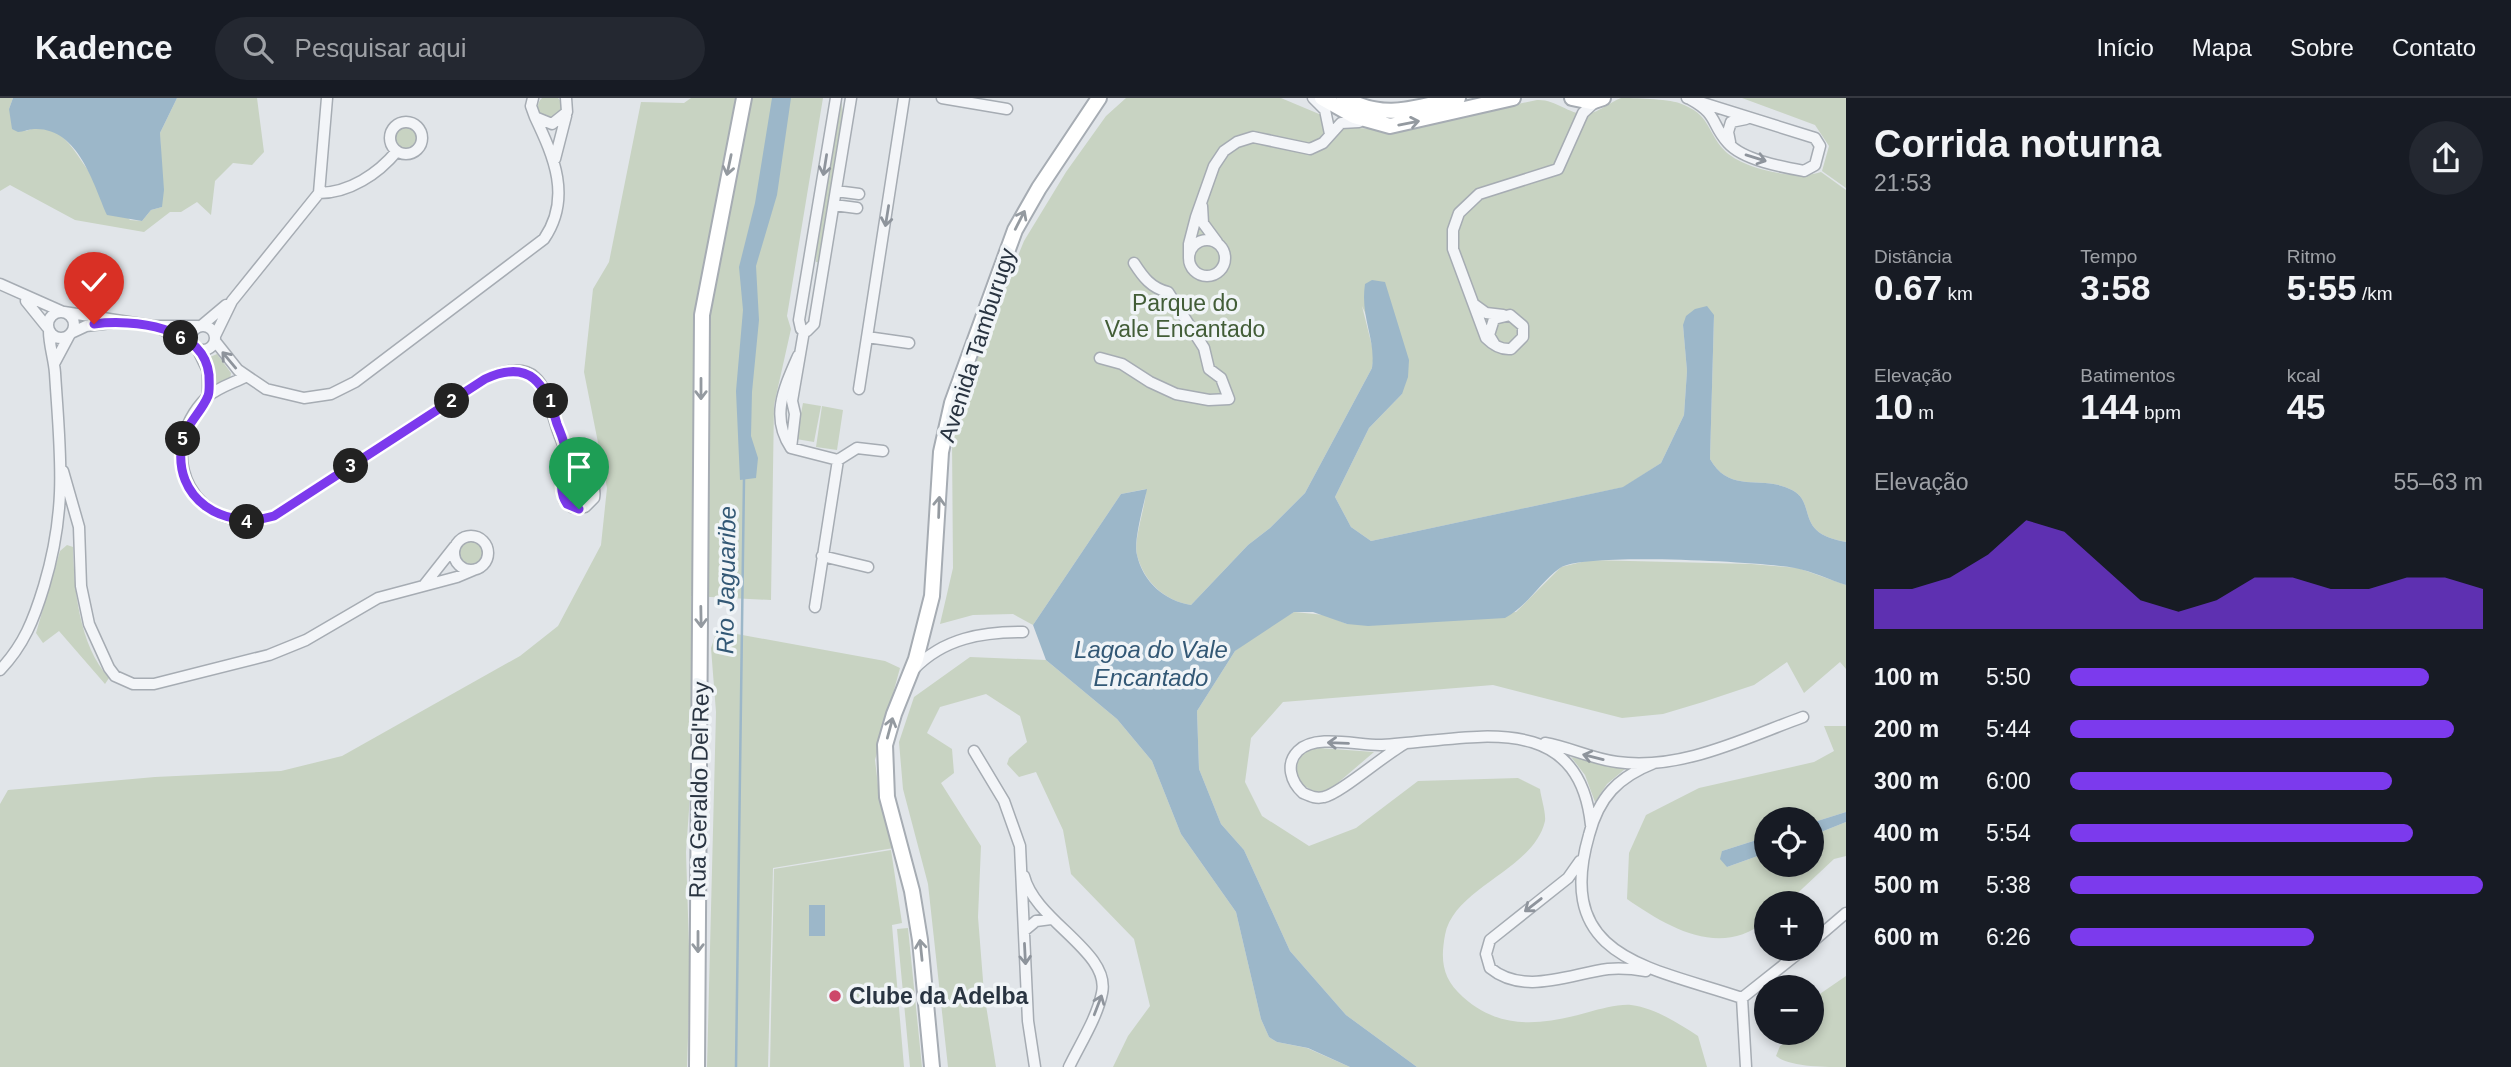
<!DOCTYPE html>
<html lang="pt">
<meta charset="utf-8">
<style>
:root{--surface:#171b24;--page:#242831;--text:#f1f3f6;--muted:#9ea1a6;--line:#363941;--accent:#7c3aed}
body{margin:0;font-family:Helvetica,sans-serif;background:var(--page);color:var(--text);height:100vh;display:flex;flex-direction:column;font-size:26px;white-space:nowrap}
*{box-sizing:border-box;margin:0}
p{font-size:23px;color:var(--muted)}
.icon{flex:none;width:38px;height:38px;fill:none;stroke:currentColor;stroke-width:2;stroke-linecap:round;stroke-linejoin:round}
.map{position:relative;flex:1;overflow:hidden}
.drawer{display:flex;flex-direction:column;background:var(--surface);width:665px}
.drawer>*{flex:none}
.buttons{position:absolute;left:1754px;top:709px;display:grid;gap:14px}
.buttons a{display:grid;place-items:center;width:70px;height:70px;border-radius:50%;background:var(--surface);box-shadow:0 4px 10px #0003;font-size:35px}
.pin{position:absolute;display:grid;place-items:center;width:60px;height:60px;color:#fff;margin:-72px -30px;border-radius:50% 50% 50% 0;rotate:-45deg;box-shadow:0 0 7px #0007}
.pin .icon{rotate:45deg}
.km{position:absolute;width:35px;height:35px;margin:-18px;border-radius:50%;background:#222;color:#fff;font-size:19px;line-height:35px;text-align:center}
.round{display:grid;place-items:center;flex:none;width:74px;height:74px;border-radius:37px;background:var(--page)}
.head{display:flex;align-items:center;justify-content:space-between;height:119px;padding:0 28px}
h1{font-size:38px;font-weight:700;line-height:52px}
.metrics{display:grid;grid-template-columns:repeat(3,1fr);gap:10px;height:119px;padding:7px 28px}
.metrics div{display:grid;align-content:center}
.metrics b{font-size:35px;font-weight:700}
.metrics small{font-size:19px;font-weight:400}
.metrics p{font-size:19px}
.chart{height:196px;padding:14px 28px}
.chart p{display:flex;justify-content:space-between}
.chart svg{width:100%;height:126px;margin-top:7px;fill:var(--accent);opacity:.7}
ul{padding:0 28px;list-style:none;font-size:23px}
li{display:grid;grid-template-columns:112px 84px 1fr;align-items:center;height:52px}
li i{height:18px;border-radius:9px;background:var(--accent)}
header{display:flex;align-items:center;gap:42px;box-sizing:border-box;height:98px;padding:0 35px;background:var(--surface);border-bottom:2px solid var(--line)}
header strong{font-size:33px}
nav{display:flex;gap:38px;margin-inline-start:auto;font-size:24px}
.search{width:490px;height:63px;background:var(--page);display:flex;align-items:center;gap:18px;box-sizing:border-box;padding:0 24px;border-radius:38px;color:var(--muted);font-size:26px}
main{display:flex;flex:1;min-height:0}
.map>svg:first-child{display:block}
</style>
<header>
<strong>Kadence</strong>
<div class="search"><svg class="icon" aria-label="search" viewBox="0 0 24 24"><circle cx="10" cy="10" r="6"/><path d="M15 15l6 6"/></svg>Pesquisar aqui</div>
<nav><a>Início</a><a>Mapa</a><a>Sobre</a><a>Contato</a></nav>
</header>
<main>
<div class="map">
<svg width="1846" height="969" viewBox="0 0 1846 969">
<rect width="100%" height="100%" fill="#e1e5e9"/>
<path fill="#c8d3c2" d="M538 9a12 12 0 1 1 24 0a12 12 0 1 1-24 0Z
M0,0H13L9,11L26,33C59,19 75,55 90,75C103,91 117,107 130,122L142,123L151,112L162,109L160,35L177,0H257L264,54L252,67L233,65L215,83L211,117L197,104L181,114H170L144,134L75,122L10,87L0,93Z
M691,0H823L787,218L791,231L774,307L771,502L691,498V684L686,754L690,880L687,969H0V706L8,692L155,679L281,673L342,658L520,558L558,528L601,447L607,390L584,274L593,191L609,164L641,4L684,5Z
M841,0L843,17L819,164H816L817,140Z
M1126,0H1281L1350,29L1390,33L1537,2C1556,1 1569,17 1587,16C1600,14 1610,4 1621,0C1632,0 1668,1 1679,5C1712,17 1705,32 1725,53C1743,71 1798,83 1821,74L1846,92V444C1793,435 1818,406 1792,392C1762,376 1730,397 1710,361L1714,217L1683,227L1687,273L1684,317L1661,365L1624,389L1371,443L1351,429L1335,399L1369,330L1402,296L1362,208L1374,256L1372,270L1305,395L1270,430L1248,447L1191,507C1165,503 1144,484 1137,457C1133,442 1146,408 1146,391L1121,396L1033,527L1013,516L973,517L940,526L953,470L952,343L982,246L1024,143L1066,74L1106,18Z
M1742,0H1846V90L1822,73L1829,48L1815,27Z
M394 40a12 12 0 1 1 24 0a12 12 0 1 1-24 0Z
M217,256L231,275L230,281L220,287L214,284L210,259Z
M803,305L821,308L814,344L796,341Z
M822,308L843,312L837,352L816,349Z
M567 394a12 12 0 1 1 24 0a12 12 0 1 1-24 0Z
M459 455a12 12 0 1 1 24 0a12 12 0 1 1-24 0Z
M67,447L73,449C74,491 79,547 109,580L105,586L59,533L43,545L36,535L60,453Z
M1590,462L1751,466L1798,470L1846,487V571L1840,564L1804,595L1787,564L1754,587L1703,604L1663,616L1622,620L1493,587L1283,604L1251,640L1245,684L1262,718L1309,748L1356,730L1418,683L1518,680L1540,691C1541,700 1546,714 1545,723C1534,772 1454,789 1445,837C1440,864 1443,881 1463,899C1501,933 1543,927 1589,914C1601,911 1618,906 1631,907C1655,910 1678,925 1698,938L1707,969H1417L1346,917L1290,853L1244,752L1221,726L1199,671L1197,613L1235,553L1265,530L1294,514L1325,517L1347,526L1516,514L1561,469Z
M726,534L885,563L900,570L875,662L879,696L894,750L773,770L768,969H707L716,614L711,550L715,538Z
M970,559L1046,562L1117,621L1152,663L1181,736L1236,814L1261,921L1269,939L1277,944L1307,950L1350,969H1113L1128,938L1150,908L1134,841L1071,776L1063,732L1036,674L1019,679L1007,666L1009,660L1027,644L1020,618L986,596L940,609L927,635L952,651L954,675L941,685L981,748L978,819L984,895L996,969H948L928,786L903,691L899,644L914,599Z
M1824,628H1846V714L1811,725V721H1766V739L1722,753L1727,769L1766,755V766H1811V738L1846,724V758L1834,761L1787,805H1766V823C1720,860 1669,830 1627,801L1629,755L1646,717L1699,690L1814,664L1834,653Z
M1319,650L1374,654L1333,689L1317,695L1299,685C1293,667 1299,652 1319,650Z
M1571,659L1625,671L1607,686L1595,704L1585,677Z
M891,752L902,825L892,827L904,969H770L774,771Z
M908,830L922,969H910L897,831Z
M1846,878V969C1826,969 1790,969 1776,958L1780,948L1790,941L1791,935L1811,934V902Z"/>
<path fill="#9cb7c9" d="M13,0H177L160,35L164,92L162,109L151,112L142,123L107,117C93,85 78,29 34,31C29,31 23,34 18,34L12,31L9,11Z
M772,0H791L777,97L756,168L759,222L752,294L751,338L758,360L756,380L740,382L736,293L743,212L739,169L755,105Z
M1372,182L1385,184L1409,262L1408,279L1402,296L1369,330L1335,399L1351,429L1371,443L1623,389L1661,365L1684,317L1687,273L1683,227L1686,218L1695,211L1707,208L1714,217L1710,361C1730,397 1762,376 1792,392C1818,406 1793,435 1846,444V487C1830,482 1812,473 1795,470C1761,464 1584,454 1560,470C1540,484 1528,508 1505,520L1368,528L1347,526L1313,514H1294L1235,553L1197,613L1199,671L1221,726L1244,752L1290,853L1346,917L1417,969H1350L1308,950L1277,944L1269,939L1261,921L1236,814L1181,736L1152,663L1117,621L1046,562L1033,527L1121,396L1147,391C1144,406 1133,444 1137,457C1143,484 1165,503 1191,507L1248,447L1270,430L1305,395L1372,270C1376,240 1360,220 1365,186Z
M1846,714V724L1811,738V725Z
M1766,739V755L1727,769L1720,761L1722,753Z
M809,807H825V838H809Z"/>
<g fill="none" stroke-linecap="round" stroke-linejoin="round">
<path stroke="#9cb7c9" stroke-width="2.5" d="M736,969L744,381"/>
<defs>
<path id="street" d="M533,0L531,8L535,19L552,26L567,14L566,0
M836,0L799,222L801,231L807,233L814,226L851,0
M942,0L1007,11
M1313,0L1325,12L1330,36
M1687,0L1815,40L1820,48L1815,67L1804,73C1782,69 1743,62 1728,45C1710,25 1719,17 1690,1
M390 40a16 16 0 1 1 32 0a16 16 0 1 1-32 0Z
M1730,44L1728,34L1731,24L1746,21
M555,61L566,18
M836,93L859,96
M319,95C349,95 378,76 397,53
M834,107L857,110
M1202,108L1203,125L1217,144
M1189 160a18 18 0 1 1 36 0a18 18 0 1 1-36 0Z
M1189,160V146L1196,119L1214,68L1224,53L1237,44L1253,39L1310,51L1323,45L1341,25L1359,24
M0,186L63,214
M26,203L47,229
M1475,207L1486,215L1503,217
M48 227a13 13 0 1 1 26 0a13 13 0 1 1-26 0Z
M64,214L154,228H198
M201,228L226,207
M191 240a12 12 0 1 1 24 0a12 12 0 1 1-24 0Z
M161,231L194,248
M71,235L86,228L111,225
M215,238L232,203L319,95L327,0
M867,239L909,245
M215,243L238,272L266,291L304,300L331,296L355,284L544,141C572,100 554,59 535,19
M1495,247L1489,237L1494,221L1510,217L1523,228V239L1511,251C1501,252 1493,247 1486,240L1453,151V132L1459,115L1479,96L1558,71L1583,15L1596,3
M197,250L208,273V298
M798,258C784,290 770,319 791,350L838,362L857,350L883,353
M1100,260L1122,266L1150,284L1176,296L1209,302L1229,301L1221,280L1209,271L1204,250L1168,194C1151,190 1143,179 1134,165
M54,266L70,236
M245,279C233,285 217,290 207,299C151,355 195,442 274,418L485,281C554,249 545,315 565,350C574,365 598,380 594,400L585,409H572L564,402L565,350
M859,291L904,0
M791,350L795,316L792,303L804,233
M63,373L79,429L81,488L89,526L109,570L115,578L133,586H154L269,557L306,542L378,500L457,479L476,471
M454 455a17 17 0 1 1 34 0a17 17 0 1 1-34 0Z
M822,458L868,469
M425,486L455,448
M815,509L838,362
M914,571C944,540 982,534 1023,534
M0,572C24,547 34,521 44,488C68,408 60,355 55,275C54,261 49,247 49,233
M1406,645C1385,656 1340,696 1324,699C1316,701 1310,698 1303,695C1291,684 1285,666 1298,653C1316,635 1359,648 1382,647C1466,643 1578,606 1591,727
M1545,645C1569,649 1592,661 1617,664C1681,673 1745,640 1803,619
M974,653L1004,703L1020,748L1028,923L1035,969
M1654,665C1618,679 1599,699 1589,737C1553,862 1652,869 1742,900
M1580,763L1568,780L1490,842L1486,856L1490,870C1524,898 1570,876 1608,871C1620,870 1634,871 1646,873
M1024,778C1035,823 1111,854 1102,895C1097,920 1080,946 1069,969
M1024,833L1036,823L1051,821
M1811,845L1846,815
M1742,900L1805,850
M1742,900L1746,969"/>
<path id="secondary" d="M1322,0L1354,18L1390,28L1513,0
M1344,0C1385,23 1414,10 1458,0
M1572,0L1591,4L1603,0
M697,969L702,217L744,0
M932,969L920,842L912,793L887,699L885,647L894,616L916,561L932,498L941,354L952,305L1015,132L1039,90L1099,0"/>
</defs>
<use href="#street" stroke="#a6acb3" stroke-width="13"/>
<use href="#secondary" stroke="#a6acb3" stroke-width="18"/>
<use href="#street" stroke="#f3f5f8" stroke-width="10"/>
<use href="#secondary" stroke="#fff" stroke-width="14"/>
</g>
<defs><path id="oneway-shaft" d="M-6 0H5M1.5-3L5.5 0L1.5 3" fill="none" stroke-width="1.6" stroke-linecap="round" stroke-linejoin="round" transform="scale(1.75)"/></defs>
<g stroke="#949aa0">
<use href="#oneway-shaft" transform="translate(1409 25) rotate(-11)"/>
<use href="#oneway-shaft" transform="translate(729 67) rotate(102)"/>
<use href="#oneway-shaft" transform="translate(1020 122) rotate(-63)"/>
<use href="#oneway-shaft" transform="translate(701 291) rotate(90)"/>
<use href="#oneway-shaft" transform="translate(939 409) rotate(-88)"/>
<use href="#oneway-shaft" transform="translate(701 519) rotate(89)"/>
<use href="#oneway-shaft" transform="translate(890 630) rotate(-75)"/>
<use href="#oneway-shaft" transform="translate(698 844) rotate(90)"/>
<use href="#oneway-shaft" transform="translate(921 852) rotate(-96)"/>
</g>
<g stroke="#8e949c">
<use href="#oneway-shaft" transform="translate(1756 60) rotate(17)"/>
<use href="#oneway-shaft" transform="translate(825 67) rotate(99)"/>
<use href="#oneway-shaft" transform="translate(887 118) rotate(99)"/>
<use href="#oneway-shaft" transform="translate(229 262) rotate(-130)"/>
<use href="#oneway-shaft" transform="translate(1338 645) rotate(-178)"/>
<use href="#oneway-shaft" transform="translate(1593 659) rotate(-166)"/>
<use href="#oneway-shaft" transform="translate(1533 807) rotate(142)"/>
<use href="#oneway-shaft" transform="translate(1025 856) rotate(87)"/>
<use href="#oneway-shaft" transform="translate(1098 907) rotate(-69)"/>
</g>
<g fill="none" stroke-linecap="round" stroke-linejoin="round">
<defs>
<path id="route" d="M94,226C132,221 204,228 209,277C209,283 210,293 208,298C201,315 186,326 182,345C172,401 224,433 274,418L485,281C530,260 546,286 557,326C560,334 565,344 565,352C565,370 556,391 567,406L579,411"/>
</defs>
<use href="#route" stroke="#fff" stroke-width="14"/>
<use href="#route" stroke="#7c3aed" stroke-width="9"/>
</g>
<circle fill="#cd476a" stroke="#f0f4f7" stroke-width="2.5" cx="835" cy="898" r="7"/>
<g text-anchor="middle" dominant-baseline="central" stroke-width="7" stroke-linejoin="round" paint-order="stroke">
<g font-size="23" fill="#425d37" stroke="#f0f4f7">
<text x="1185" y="205">Parque do<tspan x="1185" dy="26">Vale Encantado</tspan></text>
</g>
<g font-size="23" fill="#293441" stroke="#f0f4f7">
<text transform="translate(977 247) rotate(-72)">Avenida Tamburugy</text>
<text transform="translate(699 692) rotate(-89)">Rua Geraldo Del'Rey</text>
</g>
<g font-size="23" font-weight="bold" fill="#293441" stroke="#f0f4f7" text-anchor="start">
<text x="849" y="898">Clube da Adelba</text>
</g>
<g font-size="24" font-style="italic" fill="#335875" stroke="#f0f4f7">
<text transform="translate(726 482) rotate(-89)">Rio Jaguaribe</text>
<text x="1151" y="551">Lagoa do Vale<tspan x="1151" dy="28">Encantado</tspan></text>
</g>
</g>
</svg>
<div class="buttons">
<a><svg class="icon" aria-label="locate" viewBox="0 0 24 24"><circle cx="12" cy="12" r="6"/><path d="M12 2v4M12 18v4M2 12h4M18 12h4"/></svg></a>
<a>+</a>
<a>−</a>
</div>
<div class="pin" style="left:579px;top:411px;background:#1e9e55"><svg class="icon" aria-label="arrive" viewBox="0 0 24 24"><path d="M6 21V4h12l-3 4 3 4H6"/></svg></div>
<div class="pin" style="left:94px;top:226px;background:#d93025"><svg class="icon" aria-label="check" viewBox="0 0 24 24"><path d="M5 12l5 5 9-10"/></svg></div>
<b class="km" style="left:551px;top:303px">1</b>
<b class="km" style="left:452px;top:303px">2</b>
<b class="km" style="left:351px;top:368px">3</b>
<b class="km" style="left:247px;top:424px">4</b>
<b class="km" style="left:183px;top:341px">5</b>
<b class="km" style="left:181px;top:240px">6</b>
</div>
<section class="drawer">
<div class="head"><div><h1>Corrida noturna</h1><p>21:53</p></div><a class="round"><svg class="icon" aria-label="share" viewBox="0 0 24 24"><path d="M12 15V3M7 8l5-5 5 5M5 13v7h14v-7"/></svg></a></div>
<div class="metrics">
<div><p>Distância</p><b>0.67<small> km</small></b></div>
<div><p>Tempo</p><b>3:58</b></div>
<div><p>Ritmo</p><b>5:55<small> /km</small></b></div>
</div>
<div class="metrics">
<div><p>Elevação</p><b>10<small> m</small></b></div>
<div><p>Batimentos</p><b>144<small> bpm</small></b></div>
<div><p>kcal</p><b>45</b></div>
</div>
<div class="chart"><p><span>Elevação</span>55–63 m</p>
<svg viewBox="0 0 160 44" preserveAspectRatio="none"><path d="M0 44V30L10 30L20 26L30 18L40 6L50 10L60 22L70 34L80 38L90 34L100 26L110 26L120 30L130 30L140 26L150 26L160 30V44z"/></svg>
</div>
<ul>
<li><b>100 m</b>5:50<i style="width:87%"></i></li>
<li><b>200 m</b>5:44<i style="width:93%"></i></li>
<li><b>300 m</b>6:00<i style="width:78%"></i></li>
<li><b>400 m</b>5:54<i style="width:83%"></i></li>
<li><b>500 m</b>5:38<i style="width:100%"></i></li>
<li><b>600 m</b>6:26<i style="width:59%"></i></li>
</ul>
</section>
</main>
